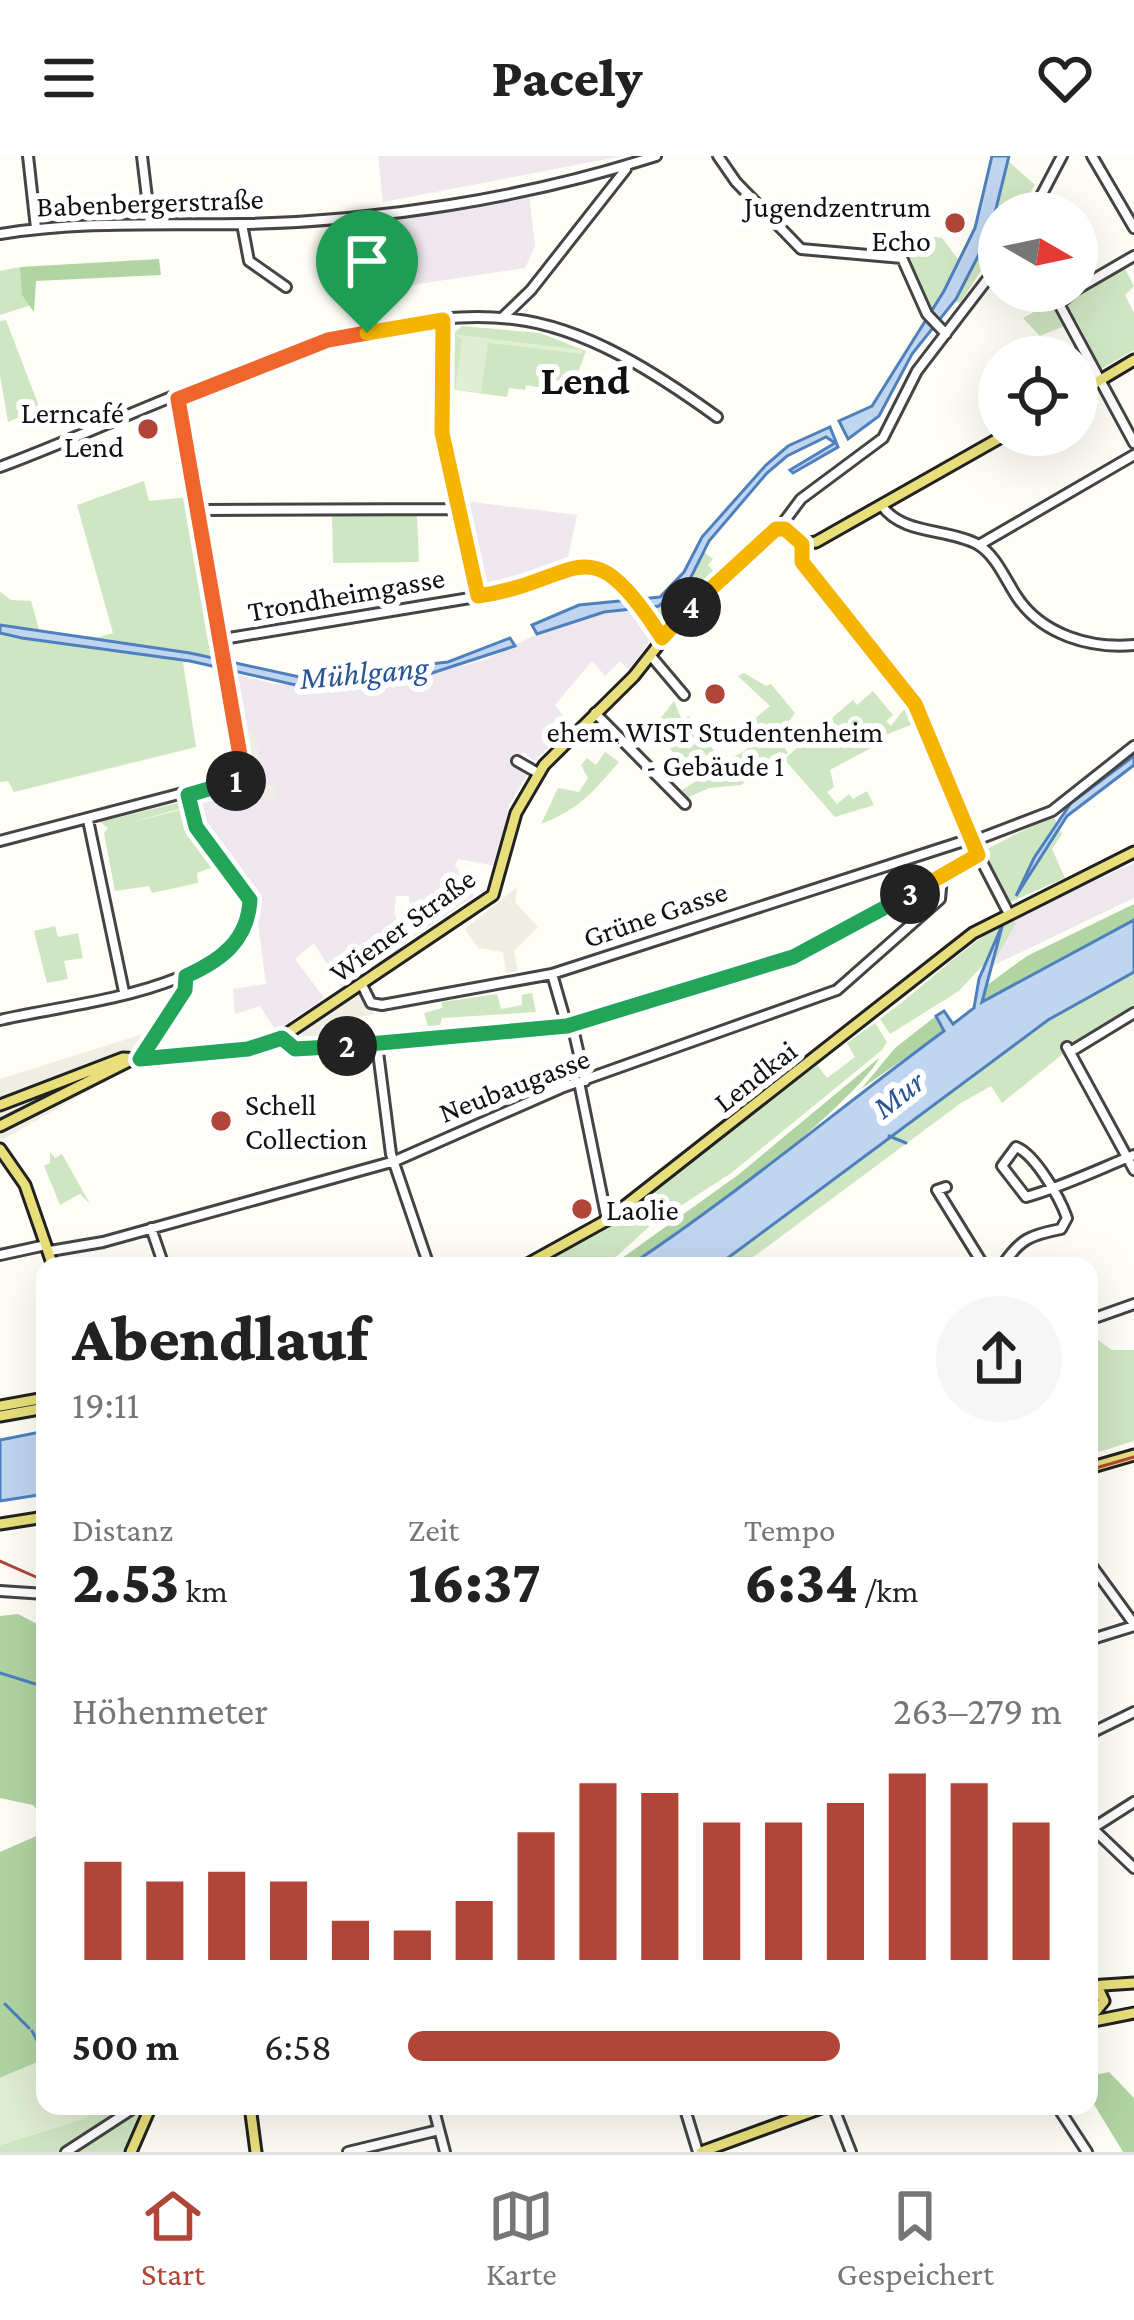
<!DOCTYPE html>
<html lang="de">
<meta charset="utf-8">
<style>
:root{--surface:#fff;--page:#f6f6f6;--text:#222;--muted:#767676;--line:#e0e0e0;--accent:#b14638}
body{margin:0;font-family:"Crimson Pro",serif;background:var(--page);color:var(--text);height:100vh;display:flex;flex-direction:column;font-size:45px;white-space:nowrap}
*{box-sizing:border-box;margin:0}
p{font-size:39px;color:var(--muted)}
.icon{flex:none;width:66px;height:66px;fill:none;stroke:currentColor;stroke-width:2;stroke-linecap:round;stroke-linejoin:round}
.map{position:relative;flex:1;overflow:hidden}
.side{position:absolute;left:36px;top:1101px;width:1062px;height:858px;display:flex;flex-direction:column;background:var(--surface);border-radius:24px;box-shadow:0 12px 48px #0002}
.side>*{flex:none}
.needle{width:78px;rotate:99deg}
.fabs{position:absolute;left:978px;top:36px;display:grid;gap:24px}
.fabs a{display:grid;place-items:center;width:120px;height:120px;border-radius:50%;background:var(--surface);box-shadow:0 12px 48px #0002;font-size:60px}
.pin{position:absolute;display:grid;place-items:center;width:102px;height:102px;color:#fff;margin:-123px -51px;border-radius:50% 50% 50% 0;rotate:-45deg;box-shadow:0 0 12px #0007}
.pin .icon{rotate:45deg}
.km{position:absolute;width:60px;height:60px;margin:-30px;border-radius:50%;background:#222;color:#fff;font-size:33px;line-height:60px;text-align:center}
.round{display:grid;place-items:center;flex:none;width:126px;height:126px;border-radius:63px;background:var(--page)}
.overview{display:flex;align-items:center;justify-content:space-between;height:204px;padding:0 36px}
h1{font-size:66px;font-weight:800;line-height:90px}
.figures{display:grid;grid-template-columns:repeat(3,1fr);gap:18px;height:204px;padding:12px 36px}
.figures div{display:grid;align-content:center}
.figures b{font-size:60px;font-weight:800}
.figures small{font-size:33px;font-weight:400}
.figures p{font-size:33px}
.chart{height:336px;padding:24px 36px}
.chart p{display:flex;justify-content:space-between}
.chart svg{width:100%;height:216px;margin-top:12px;stroke:var(--accent);stroke-width:6}
ul{padding:0 36px;list-style:none;font-size:39px}
li{display:grid;grid-template-columns:192px 144px 1fr;align-items:center;height:90px}
li i{height:30px;border-radius:15px;background:var(--accent)}
header{display:flex;justify-content:space-between;align-items:center;height:156px;padding:0 36px;background:var(--surface);font-size:54px;font-weight:800}
.dock{display:flex;justify-content:space-around;align-items:center;height:168px;border-top:3px solid var(--line);background:var(--surface);font-size:33px;color:var(--muted)}
.dock a{display:grid;justify-items:center;gap:6px}
.dock .on{color:var(--accent)}
.map>svg:first-child{display:block}
</style>
<header><svg class="icon" aria-label="menu" viewBox="0 0 24 24"><path d="M4 6h16M4 12h16M4 18h16"/></svg>Pacely<svg class="icon" aria-label="heart" viewBox="0 0 24 24"><path d="M12 20l-8-8c-3-5 5-10 8-4 3-6 11-1 8 4z"/></svg></header>
<div class="map">
<svg width="1134" height="1996" viewBox="0 0 1134 1996">
<rect width="100%" height="100%" fill="#fefdf6"/>
<path fill="#eee7ed" d="M378,0H623L383,46Z
M529,39L535,90L525,112L378,134L371,65Z
M465,345L577,359L568,401L486,431Z
M621,453L639,458L651,483L629,514L620,505L605,520L592,505L555,549L571,570L534,605L524,596L519,600L515,610L528,618L509,649L496,710L458,703L455,709L474,740L413,781L409,740H396L394,757L408,786L384,804L341,831L314,787L295,803L324,842L276,875L260,850L235,858L233,833L266,828L255,743L201,668L196,645L241,631L246,579L236,518L274,528L344,529L429,518L485,504L549,472Z
M1134,707V742L992,810L1015,768L1011,763Z"/>
<path fill="#cfe6c2" d="M1007,4L1035,29L1018,57H999V87L960,147L955,145L990,77Z
M928,80L942,82L960,106L930,156L906,96Z
M1122,107L1134,130L1125,139L1134,157V194L1101,213L1077,165L1040,180L1023,162Z
M20,111L31,149L0,159V115Z
M6,164L40,253L8,266L0,219V165Z
M462,170L540,177L586,195L570,238L526,229L525,234L509,232L507,241L449,233L453,178Z
M144,325L149,345L190,341L219,504L183,506L196,591L14,636L8,625L0,626V436L11,444L31,445L40,477L99,481L113,477L77,349Z
M332,359H417L419,406L333,407Z
M704,396L713,403L708,409L716,418L660,466L649,454L690,424Z
M744,517L766,530L771,528L795,557L778,581L788,597L741,629L709,632L687,642L682,634L755,588L742,573L770,550L738,520Z
M873,535L893,559L886,565L891,570L905,552L913,568L881,581L882,586L830,614L834,631L827,636L837,648L849,638L853,643L867,635L874,649L835,661L784,603L853,544L857,549Z
M674,545L682,564L689,560L714,595L685,611L653,572Z
M605,596L619,606C594,634 582,652 541,668L558,632L579,636L588,622L581,609L587,602L596,609Z
M181,646L183,652L128,667L188,652L221,708L197,717L198,727L152,737L149,730L115,735L104,677L108,672L100,666Z
M1053,659L1062,678L1052,693L1065,722L1010,746L984,700L987,693Z
M1011,763L1016,767L992,810H982L959,835L890,878L880,863C926,830 962,790 1011,763Z
M55,770L58,781L78,777L83,802L64,805L68,823L47,827L34,775Z
M1134,816V855L1070,892L1002,947L991,930L961,947L741,1110H717L1048,864Z
M532,837L536,856L442,862L440,869L428,870L424,857L442,852V846L497,838L501,853L522,849V839Z
M875,867L887,886L882,894L730,1018L651,1069L617,1100L599,1110H539L608,1070L817,909L827,922L855,901L847,887Z
M50,996L55,1002L62,998L90,1048L80,1038L60,1049L44,1010L50,1007Z
M1090,1178L1112,1194H1134V1285L1089,1299Z
M104,1950L141,1953L123,1996H0V1989L82,1963Z"/>
<path fill="#b1d4a3" d="M159,103L161,119L36,125L34,156L22,139L20,111Z
M1134,748V764L982,847L983,832L1027,800Z
M936,860L945,874L861,933L895,892Z
M879,902C864,938 670,1097 630,1110C628,1110 613,1110 611,1110L738,1019Z
M18,1458L45,1472V1903L0,1922V1696L41,1678L44,1663L33,1649L0,1642V1460Z
M1109,1916L1134,1942V1996H1123L1089,1940L1094,1919Z"/>
<path fill="#e0eed3" d="M454,178L583,194L582,198L488,187L481,237L455,233L462,184Z
M45,1903V1950H104L82,1963L0,1989V1922Z"/>
<path fill="#efeee3" d="M255,577L263,630L273,629L276,640L246,651L242,581Z
M517,731L515,746L538,771L514,795L518,815L506,817L503,796L478,792L465,773Z
M359,838L375,858L321,870L322,889H292V880Z
M143,878L134,909L0,985V923Z"/>
<path fill="#c0d6f0" stroke="#4f80be" stroke-width="3" d="M992,0H1009L990,77L956,143L912,198L879,260L848,283L839,265L872,250L944,135L975,72Z
M830,271L838,291L793,317L790,314L835,287L826,281L787,300L767,317L709,385L690,423L659,450L604,456L537,478L532,469L579,449L660,441L684,416L702,381L766,309L788,290Z
M0,469L190,497L304,522L448,506L510,482L515,490L429,518L300,530L190,505L22,482L0,477Z
M1134,600V609L1067,660L1016,740L1034,702L1071,647Z
M1134,764V816L1048,864L717,1110H629C738,1038 839,952 944,875L936,860L944,855L953,868L974,852L979,823L1003,767L982,846Z
M45,1275V1338L0,1345V1284Z"/>
<g fill="none" stroke-linecap="round" stroke-linejoin="round">
<path stroke="#4f80be" stroke-width="3" d="M889,980L906,987
M0,1517L45,1531
M5,1848L29,1872
M32,1875L45,1899"/>
<defs>
<path id="minor" d="M28,0L36,72
M142,0L150,67
M718,0L736,26L801,93L902,102L927,158L946,178
M1092,0L1134,72
M1032,57L1062,0
M242,68L249,105L286,131
M0,78C80,65 158,69 239,68C376,66 526,42 656,0
M1077,133L1134,100
M1074,135L1059,148L1134,287
M502,162L531,134L626,13
M443,164L442,277L478,440
M0,311C149,256 353,145 513,163C586,171 659,219 717,261
M882,350C903,379 947,372 977,388C996,399 1005,423 1017,441C1042,479 1091,493 1134,489
M200,354L458,353
M780,371L801,343L883,282L917,215L999,108
M802,388V406L915,548L966,675L1008,756
M979,389L1134,299
M223,483L506,436L583,407L609,416L662,482
M651,500L684,539
M595,557L685,648
M517,605L538,617
M88,664L124,836
M0,685L240,622L223,483L178,243
M971,686L1052,655L1134,590
M552,818L567,870
M362,829L371,847L382,849L552,818L970,683
M0,864C68,847 249,835 250,744L196,671L188,639
M572,868L585,925
M282,882L295,893L567,870L793,801L978,699
M377,888L391,998L429,1110
M1067,891L1134,1014
M1070,896L1134,857
M141,903L185,834L186,820
M579,926L607,1064
M946,1031L937,1034L984,1110
M151,1072L164,1110
M50,1095L103,1086L395,1005L561,932L837,834L940,743L942,721
M0,1099L46,1089
M1002,1110C1020,1083 1030,1079 1061,1073L1067,1062C1060,1042 1035,998 1016,991L1002,1010L1026,1041C1062,1031 1099,1013 1134,999
M1089,1164L1134,1148
M1089,1406L1134,1468
M0,1435L45,1438
M1089,1484L1134,1470
M1089,1578L1134,1556
M1089,1669L1134,1712
M1090,1674L1134,1646
M433,1950L445,1996
M684,1950L698,1996
M833,1950L851,1996
M1057,1950L1087,1996
M66,1996L137,1950
M348,1996L439,1974"/>
<path id="major" d="M1077,238L1134,204
M0,949L123,902L160,904L273,887L493,739L516,657L544,609L634,520L678,464L772,375L780,371L802,388L816,386L1005,279
M0,970L129,905
M0,993L25,1029L53,1110
M524,1110L607,1064L973,777L1134,696
M0,1250L45,1242
M0,1260L45,1252
M1089,1312L1134,1299
M0,1368L45,1361
M1089,1830L1134,1827
M1089,1863L1104,1845L1097,1830
M1089,1866L1134,1857
M250,1950L256,1996
M131,1996L151,1950
M701,1996L827,1950"/>
</defs>
<use href="#minor" stroke="#444" stroke-width="14"/>
<use href="#major" stroke="#222" stroke-width="15"/>
<use href="#minor" stroke="#fff" stroke-width="8"/>
<use href="#major" stroke="#e8df7b" stroke-width="9"/>
<path stroke="#b14638" stroke-width="3" d="M1089,1314L1134,1301
M0,1405L45,1425"/>
</g>
<g fill="none" stroke-linecap="round" stroke-linejoin="round">
<defs>
<path id="split-1" d="M236,625L242,611L178,243L328,184L367,177"/>
<path id="split-2" d="M236,625L188,639L196,671L250,744C248,785 220,805 186,820L185,834L140,903L248,893L282,882L295,893L347,890"/>
<path id="split-3" d="M347,890L567,870L793,801L910,738"/>
<path id="split-4" d="M691,451L776,373H785L802,388V406L915,548L978,699L910,738"/>
<path id="split-5" d="M367,177L443,164L442,277L478,440C582,425 586,364 662,482L691,451"/>
</defs>
<use href="#split-1" stroke="#fff" stroke-width="24"/>
<use href="#split-2" stroke="#fff" stroke-width="24"/>
<use href="#split-3" stroke="#fff" stroke-width="24"/>
<use href="#split-4" stroke="#fff" stroke-width="24"/>
<use href="#split-5" stroke="#fff" stroke-width="24"/>
<use href="#split-1" stroke="#f0652b" stroke-width="15"/>
<use href="#split-2" stroke="#22a559" stroke-width="15"/>
<use href="#split-3" stroke="#22a559" stroke-width="15"/>
<use href="#split-4" stroke="#f5b400" stroke-width="15"/>
<use href="#split-5" stroke="#f5b400" stroke-width="15"/>
</g>
<g fill="#b14638" stroke="#fff" stroke-width="4.5">
<circle cx="955" cy="67" r="12"/>
<circle cx="148" cy="273" r="12"/>
<circle cx="715" cy="538" r="12"/>
<circle cx="221" cy="965" r="12"/>
<circle cx="582" cy="1053" r="12"/>
</g>
<g text-anchor="middle" dominant-baseline="central" stroke-width="12" stroke-linejoin="round" paint-order="stroke">
<g font-size="30" fill="#111" stroke="#fff">
<text transform="translate(150 46) rotate(-2)">Babenbergerstraße</text>
<text transform="translate(346 438) rotate(-10)">Trondheimgasse</text>
<text transform="translate(655 758) rotate(-19)">Grüne Gasse</text>
<text transform="translate(402 769) rotate(-36)">Wiener Straße</text>
<text transform="translate(755 920) rotate(-38)">Lendkai</text>
<text transform="translate(514 929) rotate(-21)">Neubaugasse</text>
</g>
<g font-size="30" fill="#111" stroke="#fff" text-anchor="end">
<text x="931" y="50">Jugendzentrum<tspan x="931" dy="34">Echo</tspan></text>
<text x="124" y="256">Lerncafé<tspan x="124" dy="34">Lend</tspan></text>
<text x="715" y="575" text-anchor="middle">ehem. WIST Studentenheim<tspan x="715" dy="34">- Gebäude 1</tspan></text>
<text x="245" y="948" text-anchor="start">Schell<tspan x="245" dy="34">Collection</tspan></text>
<text x="606" y="1053" text-anchor="start">Laolie</text>
</g>
<g font-size="33" font-style="italic" fill="#285495" stroke="#fff">
<text transform="translate(364 516) rotate(-5)">Mühlgang</text>
<text transform="translate(898 938) rotate(-38)">Mur</text>
</g>
<g font-size="42" font-weight="bold" fill="#111" stroke="#fff">
<text x="585" y="223">Lend</text>
</g>
</g>
</svg>
<div class="fabs">
<a><svg class="needle" viewBox="-14 -14 28 28"><path d="M0-13l5 13h-10z" fill="#e53935"/><path d="M0 13l5-13h-10z" fill="#767676"/></svg></a>
<a><svg class="icon" aria-label="locate" viewBox="0 0 24 24"><circle cx="12" cy="12" r="6"/><path d="M12 2v4M12 18v4M2 12h4M18 12h4"/></svg></a>
</div>
<div class="pin" style="left:367px;top:177px;background:#1e9e55"><svg class="icon" aria-label="arrive" viewBox="0 0 24 24"><path d="M6 21V4h12l-3 4 3 4H6"/></svg></div>
<b class="km" style="left:236px;top:625px">1</b>
<b class="km" style="left:347px;top:890px">2</b>
<b class="km" style="left:910px;top:738px">3</b>
<b class="km" style="left:691px;top:451px">4</b>
<section class="side">
<div class="overview"><div><h1>Abendlauf</h1><p>19:11</p></div><a class="round"><svg class="icon" aria-label="share" viewBox="0 0 24 24"><path d="M12 15V3M7 8l5-5 5 5M5 13v7h14v-7"/></svg></a></div>
<div class="figures">
<div><p>Distanz</p><b>2.53<small> km</small></b></div>
<div><p>Zeit</p><b>16:37</b></div>
<div><p>Tempo</p><b>6:34<small> /km</small></b></div>
</div>
<div class="chart"><p><span>Höhenmeter</span>263–279 m</p>
<svg viewBox="0 0 160 44" preserveAspectRatio="none"><path d="M5 44V24M15 44V28M25 44V26M35 44V28M45 44V36M55 44V38M65 44V32M75 44V18M85 44V8M95 44V10M105 44V16M115 44V16M125 44V12M135 44V6M145 44V8M155 44V16"/></svg>
</div>
<ul>
<li><b>500 m</b>6:58<i style="width:66%"></i></li>
</ul>
</section>
</div>
<nav class="dock">
<a class="on"><svg class="icon" aria-label="home" viewBox="0 0 24 24"><path d="M3 11l9-7 9 7M6 9v11h12V9"/></svg>Start</a>
<a><svg class="icon" aria-label="map" viewBox="0 0 24 24"><path d="M3 6l6-2 6 2 6-2v14l-6 2-6-2-6 2zM9 4v14M15 6v14"/></svg>Karte</a>
<a><svg class="icon" aria-label="saved" viewBox="0 0 24 24"><path d="M7 4h10v16l-5-4-5 4z"/></svg>Gespeichert</a>
</nav>
